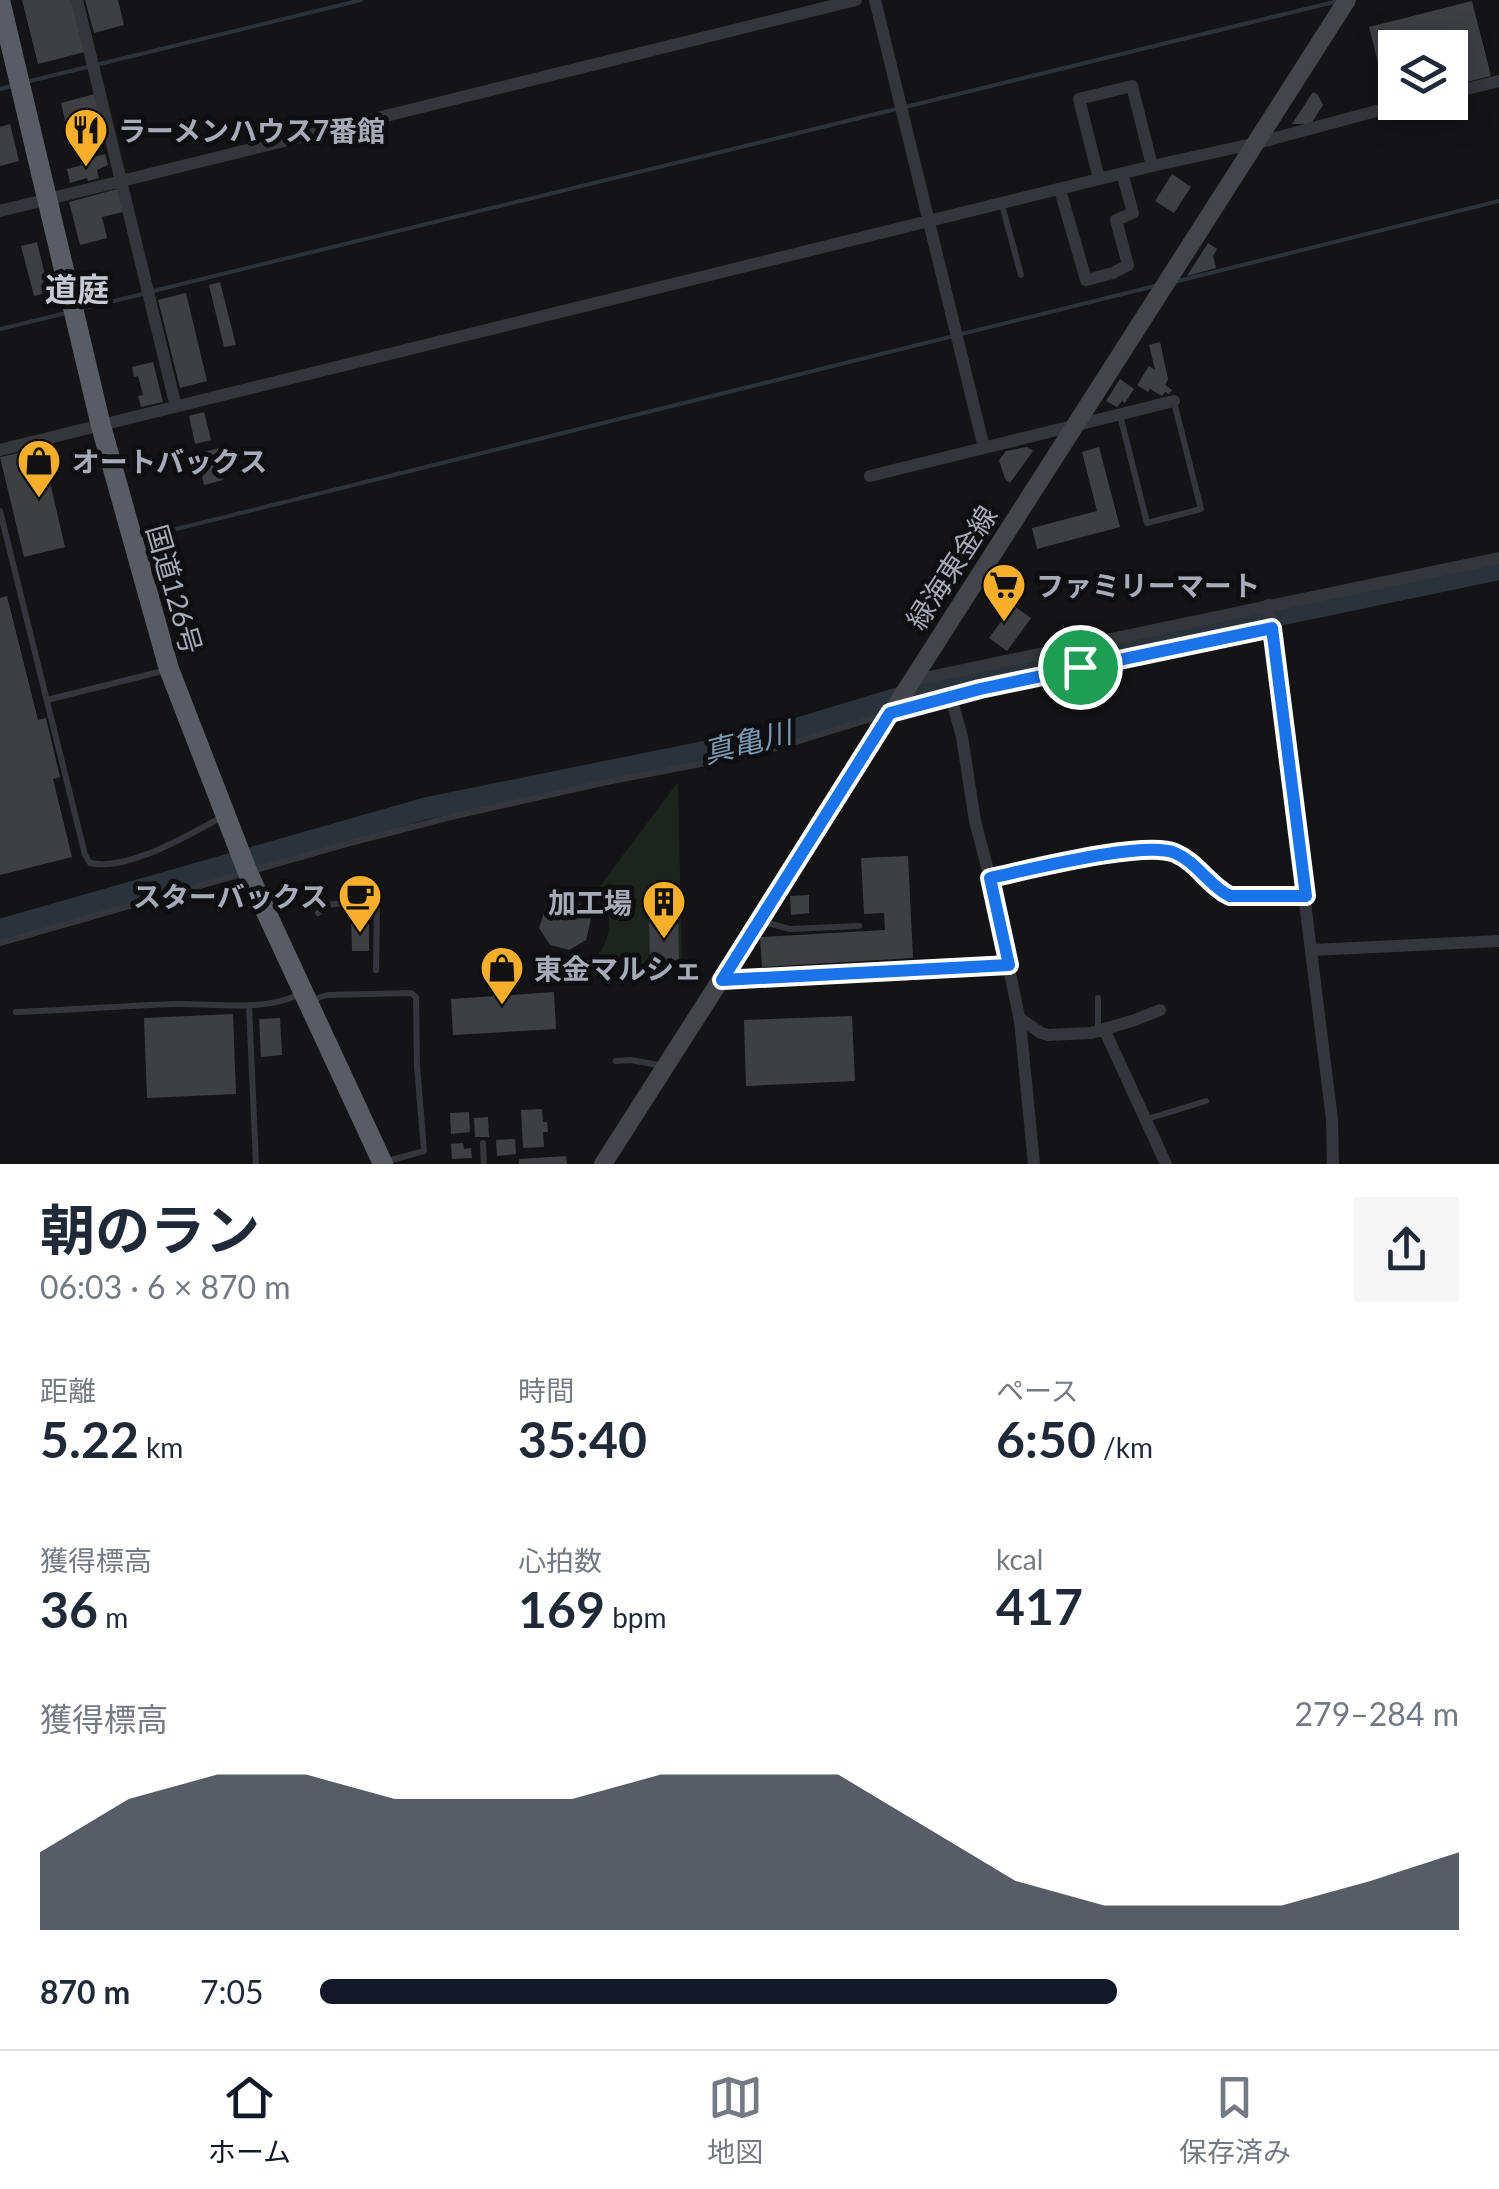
<!DOCTYPE html>
<html lang="ja">
<meta charset="utf-8">
<style>
:root{--surface:#fff;--page:#f6f6f7;--text:#1f2937;--muted:#747a83;--line:#e0e1e3;--accent:#111827}
body{margin:0;font-family:Lato,"Noto Sans JP",sans-serif;background:var(--page);color:var(--text);height:100vh;display:flex;flex-direction:column;font-size:38px;white-space:nowrap}
*{box-sizing:border-box;margin:0}
p{font-size:32px;color:var(--muted)}
.icon{flex:none;width:55px;height:55px;fill:none;stroke:currentColor;stroke-width:2;stroke-linecap:round;stroke-linejoin:round}
.map{position:relative;height:1164px;overflow:hidden}
.drawer{display:flex;flex-direction:column;background:var(--surface);flex:1}
.drawer>*{flex:none}
.buttons{position:absolute;left:1378px;top:30px;display:grid;gap:20px}
.buttons a{display:grid;place-items:center;width:90px;height:90px;border-radius:0px;background:var(--surface);box-shadow:0 5px 25px #0003;font-size:50px}
.pin{position:absolute;display:grid;place-items:center;width:85px;height:85px;color:#fff;margin:-42px;border:5px solid #fff;border-radius:50%;box-shadow:0 2px 10px #0007}
.round{display:grid;place-items:center;flex:none;width:105px;height:105px;border-radius:0px;background:var(--page)}
.head{display:flex;align-items:center;justify-content:space-between;height:170px;padding:0 40px}
h1{font-size:55px;font-weight:700;line-height:75px}
.stats{display:grid;grid-template-columns:repeat(3,1fr);gap:15px;height:170px;padding:10px 40px}
.stats div{display:grid;align-content:center}
.stats b{font-size:50px;font-weight:700}
.stats small{font-size:28px;font-weight:400}
.stats p{font-size:28px}
.chart{height:280px;padding:20px 40px}
.chart p{display:flex;justify-content:space-between}
.chart svg{width:100%;height:180px;margin-top:10px;fill:var(--accent);opacity:.7}
ul{padding:0 40px;list-style:none;font-size:32px}
li{display:grid;grid-template-columns:160px 120px 1fr;align-items:center;height:75px}
li i{height:25px;border-radius:12px;background:var(--accent)}
.dock{display:flex;justify-content:space-around;align-items:center;height:140px;border-top:2px solid var(--line);background:var(--surface);font-size:28px;color:var(--muted)}
.dock a{display:grid;justify-items:center;gap:5px}
.dock .on{color:var(--accent)}
.map>svg:first-child{display:block}
</style>
<div class="map">
<svg width="1499" height="1164" viewBox="0 0 1499 1164">
<rect width="100%" height="100%" fill="#141416"/>
<path fill="#1c241d" d="M678,782L682,965L612,968L595,960C612,936 615,915 597,890Z"/>
<g fill="none" stroke-linecap="round" stroke-linejoin="round">
<path stroke="#2a333a" stroke-width="4" d="M26,82L361,0
M0,89L12,86
M905,107L1338,1
M1174,282L1499,201
M153,291L896,109
M80,309L143,294
M0,329L66,313
M148,536L1155,286"/>
<path stroke="#2a333a" stroke-width="22" d="M0,930L427,808L754,742L942,685L1499,569"/>
</g>
<path fill="#3e3f43" d="M22,0H72L85,52L38,64Z
M85,0H118L124,25L94,33Z
M1472,1L1491,76L1450,86V48H1395V100L1388,102L1369,27Z
M1313,92L1318,95L1323,105L1311,124H1292Z
M95,94L101,119L67,128L61,103Z
M10,124L19,161L0,166V127Z
M105,154L108,165L97,170L99,178L88,181L87,178L70,183L67,169L91,163L90,158Z
M1172,174L1191,187L1174,213L1155,201Z
M117,189L123,212L102,217L107,238L80,245L69,202Z
M37,242L49,292L34,296L21,246Z
M1208,243L1217,249L1213,256L1216,268L1187,276Z
M220,282L236,345L224,347L209,285Z
M186,293L207,381L180,388L158,300Z
M1160,342L1168,379L1165,385L1172,390L1169,394L1165,392L1162,396L1150,389L1148,392L1137,385L1149,366L1155,370L1149,345Z
M153,362L163,402L141,407L138,396L143,395L138,376L134,377L132,367Z
M1120,379L1134,389L1125,403L1122,401L1117,407L1106,401Z
M204,412L211,440L195,444L189,416Z
M1027,447L1033,451L1010,483L1005,479L999,460L1006,451Z
M1099,447L1120,527L1037,549L1032,528L1097,511L1082,452Z
M42,448L65,547L24,557L0,457Z
M219,448L225,471L221,472L223,480L204,485L197,454Z
M7,596L38,720L46,718L60,777L53,779L72,857L0,875V598Z
M1013,605L1031,618L1007,651L989,638Z
M908,856L913,958L762,967L760,937L885,930L884,913L864,914L861,858Z
M809,895V913L791,915L790,896Z
M563,899L580,904L591,919L586,940L569,950L550,945L539,928L545,909Z
M351,914H369V951H352Z
M678,918L679,960L650,961L649,920Z
M554,992L556,1029L453,1035L451,999Z
M233,1014L236,1094L147,1098L144,1018Z
M852,1016L855,1081L746,1086L744,1020Z
M280,1018L282,1055L261,1057L259,1019Z
M542,1109L543,1122H547L548,1132H543L544,1147L523,1148L521,1110Z
M469,1112L470,1132L451,1134L450,1113Z
M488,1117L489,1137H475L474,1118Z
M515,1139L516,1154L497,1156L496,1140Z
M463,1143L464,1149L471,1148L472,1158L452,1159L451,1144Z
M566,1156L567,1164H519V1159Z"/>
<g fill="none" stroke-linecap="round" stroke-linejoin="round">
<path stroke="#35363b" stroke-width="6" d="M1002,205L1021,275
M1120,415L1147,523L1201,509L1174,402
M0,511L85,855L90,863C129,871 186,836 220,818
M47,700L167,670
M896,712L980,689L1269,629
M318,913L325,905L369,901L377,908L376,970
M761,921L790,929L859,926
M0,943L350,843L455,816L607,782L763,752L884,715
M312,1000L327,995L411,993L416,997L417,1066L424,1151L388,1161
M249,1005L256,1164
M16,1012C69,1010 121,1006 174,1004C214,1003 261,1012 298,995
M1098,1031V998
M616,1061L631,1060L664,1066
M1147,1119L1206,1101
M483,1143L484,1164"/>
<path stroke="#35363b" stroke-width="12" d="M77,0L176,407
M875,0L984,448
M1450,93L1499,81
M1099,179L1079,99L1132,86L1152,166
M1060,190L1086,280L1113,273L1128,265L1116,220L1133,213L1122,173
M0,211L856,0
M0,450L1152,166L1257,143L1410,102
M870,476L1174,401
M1268,605L1332,1119L1333,1164
M910,681L1499,558
M951,697L962,737L975,821L990,878L1020,1021L1034,1164
M990,878C1028,870 1144,840 1175,853C1197,862 1209,886 1230,896H1305
M1312,950L1499,941
M722,980L1009,965
M1019,1018L1041,1033L1048,1035L1091,1033L1135,1020L1160,1010
M1104,1029L1166,1164"/>
<path stroke="#43454b" stroke-width="18" d="M603,1164L1347,0"/>
<path stroke="#595c63" stroke-width="20" d="M0,0L101,426L169,669L248,873L383,1164"/>
</g>
<g fill="none" stroke-linecap="round" stroke-linejoin="round">
<defs>
<path id="route" d="M1272,628L1306,896H1230C1209,886 1197,862 1175,853C1145,840 1028,870 990,878L1009,965L722,980L890,713L980,689Z"/>
</defs>
<use href="#route" stroke="#fff" stroke-width="20"/>
<use href="#route" stroke="#1a73e8" stroke-width="12"/>
</g>
<defs>
<symbol id="restaurant-pin" viewBox="-11 -11 22 30"><path d="M0 17L-7.5 6A9.5 9.5 0 1 1 7.5 6Z" fill="#f7ae2b" stroke="#0f0f11"/><path d="M-5-6h1v4h1v-4h1v4h1v-4h1v5L-1.5 .5V6h-2V.5L-5-1ZM5-6V6H3V1.5H1.5Q1.5-4 5-6Z" fill="#111"/></symbol>
<symbol id="shop-pin" viewBox="-11 -11 22 30"><path d="M0 17L-7.5 6A9.5 9.5 0 1 1 7.5 6Z" fill="#f7ae2b" stroke="#0f0f11"/><path d="M-5-2.5h2.3a2.7 3.5 0 0 1 5.4 0H5L5.5 6h-11ZM-1.5-2.5h3a1.5 2.3 0 0 0-3 0Z" fill="#111"/></symbol>
<symbol id="supermarket-pin" viewBox="-11 -11 22 30"><path d="M0 17L-7.5 6A9.5 9.5 0 1 1 7.5 6Z" fill="#f7ae2b" stroke="#0f0f11"/><path d="M-6-5.5h2.5l.6 2H6L4.5 2H-2.5L-4.4-4H-6ZM-1.5 3.2a1.3 1.3 0 1 0 .1 0ZM3 3.2a1.3 1.3 0 1 0 .1 0Z" fill="#111"/></symbol>
<symbol id="cafe-pin" viewBox="-11 -11 22 30"><path d="M0 17L-7.5 6A9.5 9.5 0 1 1 7.5 6Z" fill="#f7ae2b" stroke="#0f0f11"/><path d="M-5.5-4.5H6V0H3Q3 3.5 0 3.5H-2.5Q-5.5 3.5-5.5 0ZM3-3.2v2h1.7v-2ZM-6 4.5H4V6H-6Z" fill="#111"/></symbol>
<symbol id="building-pin" viewBox="-11 -11 22 30"><path d="M0 17L-7.5 6A9.5 9.5 0 1 1 7.5 6Z" fill="#f7ae2b" stroke="#0f0f11"/><path d="M-4-6H4V6H1V3H-1V6H-4ZM-2.5-4.3h1.7v1.8h-1.7ZM.8-4.3h1.7v1.8H.8ZM-2.5-1h1.7V.8h-1.7ZM.8-1h1.7V.8H.8Z" fill="#111"/></symbol>
</defs>
<g fill-rule="evenodd">
<use href="#restaurant-pin" x="61" y="105" width="50" height="68"/>
<use href="#shop-pin" x="14" y="436" width="50" height="68"/>
<use href="#supermarket-pin" x="979" y="560" width="50" height="68"/>
<use href="#cafe-pin" x="335" y="871" width="50" height="68"/>
<use href="#building-pin" x="639" y="877" width="50" height="68"/>
<use href="#shop-pin" x="477" y="943" width="50" height="68"/>
</g>
<g text-anchor="middle" dominant-baseline="central" stroke-width="10" stroke-linejoin="round" paint-order="stroke">
<g font-size="28" font-weight="bold" fill="#a6abb7" stroke="#0f0f11" text-anchor="start">
<text x="118" y="130">ラーメンハウス7番館</text>
<text x="72" y="461">オートバックス</text>
<text x="1036" y="585">ファミリーマート</text>
<text x="328" y="896" text-anchor="end">スターバックス</text>
<text x="632" y="902" text-anchor="end">加工場</text>
<text x="534" y="968">東金マルシェ</text>
</g>
<g font-size="28" fill="#a6abb7" stroke="#0f0f11">
<text transform="translate(951 567) rotate(-57)">緑海東金線</text>
<text transform="translate(175 589) rotate(74)">国道126号</text>
</g>
<g font-size="30" font-style="italic" fill="#7b9ab3" stroke="#0f0f11">
<text transform="translate(747 741) rotate(-14)">真亀川</text>
</g>
<g font-size="32" font-weight="bold" fill="#c7cad3" stroke="#0f0f11">
<text x="77" y="288">道庭</text>
</g>
</g>
</svg>
<div class="buttons">
<a><svg class="icon" aria-label="layers" viewBox="0 0 24 24"><path d="M12 4l9 5-9 5-9-5zM3 14l9 5 9-5"/></svg></a>
</div>
<div class="pin" style="left:1080px;top:667px;background:#1e9e55"><svg class="icon" aria-label="arrive" viewBox="0 0 24 24"><path d="M6 21V4h12l-3 4 3 4H6"/></svg></div>
</div>
<section class="drawer">
<div class="head"><div><h1>朝のラン</h1><p>06:03 · 6 × 870 m</p></div><a class="round"><svg class="icon" aria-label="share" viewBox="0 0 24 24"><path d="M12 15V3M7 8l5-5 5 5M5 13v7h14v-7"/></svg></a></div>
<div class="stats">
<div><p>距離</p><b>5.22<small> km</small></b></div>
<div><p>時間</p><b>35:40</b></div>
<div><p>ペース</p><b>6:50<small> /km</small></b></div>
</div>
<div class="stats">
<div><p>獲得標高</p><b>36<small> m</small></b></div>
<div><p>心拍数</p><b>169<small> bpm</small></b></div>
<div><p>kcal</p><b>417</b></div>
</div>
<div class="chart"><p><span>獲得標高</span>279–284 m</p>
<svg viewBox="0 0 160 44" preserveAspectRatio="none"><path d="M0 44V25L10 12L20 6L30 6L40 12L50 12L60 12L70 6L80 6L90 6L100 19L110 32L120 38L130 38L140 38L150 32L160 25V44z"/></svg>
</div>
<ul>
<li><b>870 m</b>7:05<i style="width:70%"></i></li>
</ul>
</section>
<nav class="dock">
<a class="on"><svg class="icon" aria-label="home" viewBox="0 0 24 24"><path d="M3 11l9-7 9 7M6 9v11h12V9"/></svg>ホーム</a>
<a><svg class="icon" aria-label="map" viewBox="0 0 24 24"><path d="M3 6l6-2 6 2 6-2v14l-6 2-6-2-6 2zM9 4v14M15 6v14"/></svg>地図</a>
<a><svg class="icon" aria-label="saved" viewBox="0 0 24 24"><path d="M7 4h10v16l-5-4-5 4z"/></svg>保存済み</a>
</nav>
